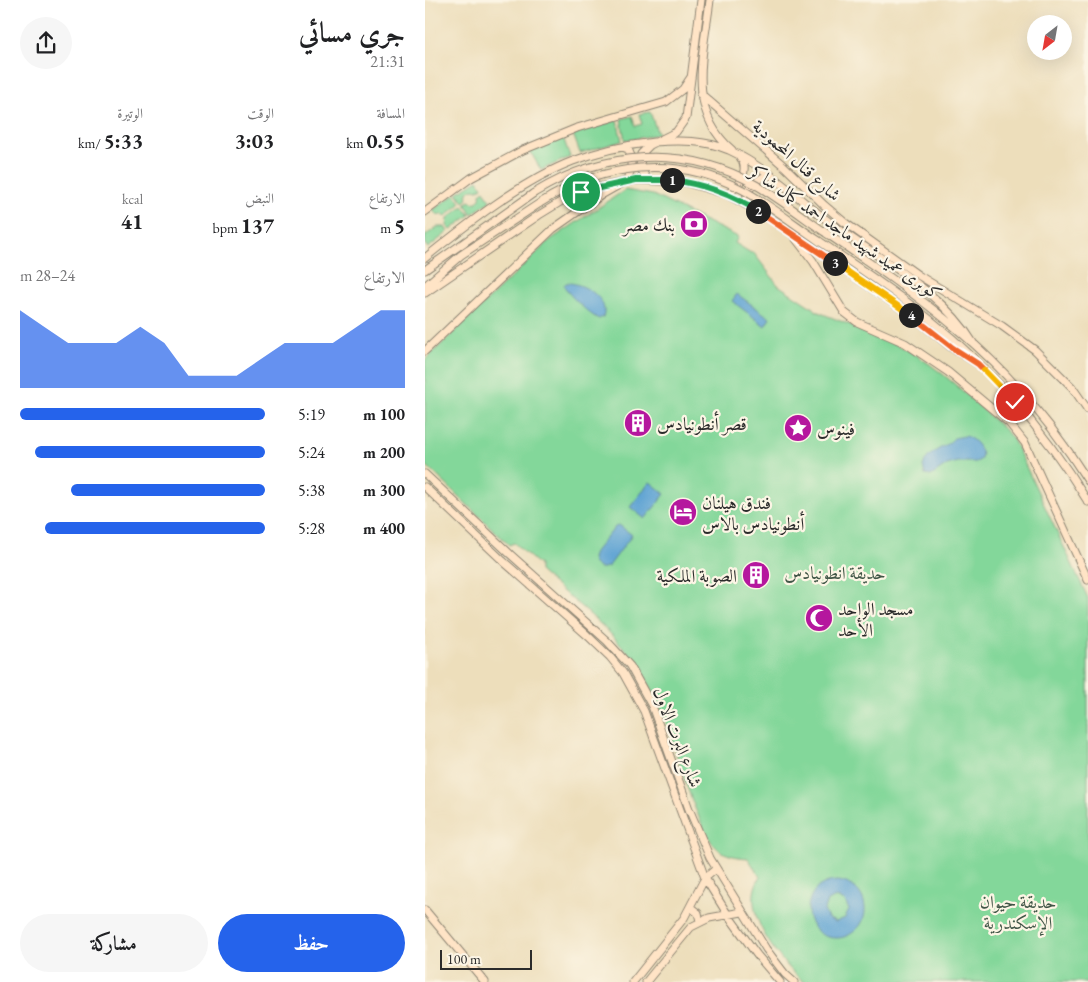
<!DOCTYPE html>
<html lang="ar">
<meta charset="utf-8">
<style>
:root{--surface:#fff;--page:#f6f6f6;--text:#202124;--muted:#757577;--accent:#2563eb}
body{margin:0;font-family:"EB Garamond",Amiri,serif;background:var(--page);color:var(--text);direction:rtl;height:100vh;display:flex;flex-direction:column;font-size:19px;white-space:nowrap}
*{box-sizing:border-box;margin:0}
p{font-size:16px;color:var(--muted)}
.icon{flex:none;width:28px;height:28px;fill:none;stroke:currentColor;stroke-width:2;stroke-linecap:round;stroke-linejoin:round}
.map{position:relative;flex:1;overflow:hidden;direction:ltr}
.drawer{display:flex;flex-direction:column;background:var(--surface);width:425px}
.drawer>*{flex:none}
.needle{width:32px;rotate:211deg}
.tools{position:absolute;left:602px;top:15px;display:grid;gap:10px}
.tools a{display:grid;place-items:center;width:45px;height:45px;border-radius:50%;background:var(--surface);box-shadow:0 5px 20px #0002;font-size:25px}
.scale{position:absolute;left:15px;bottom:12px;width:92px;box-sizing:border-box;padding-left:5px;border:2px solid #2b2b2b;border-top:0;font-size:14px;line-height:18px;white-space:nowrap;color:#2b2b2b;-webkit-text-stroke:4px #fcf5e5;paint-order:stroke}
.pin{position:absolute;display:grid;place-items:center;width:42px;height:42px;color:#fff;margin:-21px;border:2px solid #fff;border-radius:50%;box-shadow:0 1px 5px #0007}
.km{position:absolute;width:25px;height:25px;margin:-12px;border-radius:50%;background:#222;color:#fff;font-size:14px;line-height:25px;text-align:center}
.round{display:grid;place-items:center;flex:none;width:52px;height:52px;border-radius:26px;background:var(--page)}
.head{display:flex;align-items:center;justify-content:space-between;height:85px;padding:0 20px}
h1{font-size:28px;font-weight:700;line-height:38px}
.figures{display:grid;grid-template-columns:repeat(3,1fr);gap:8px;height:85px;padding:5px 20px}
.figures div{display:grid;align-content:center}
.figures b{font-size:21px;font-weight:700}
.figures small{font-size:14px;font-weight:400}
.figures p{font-size:14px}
.chart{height:140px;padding:10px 20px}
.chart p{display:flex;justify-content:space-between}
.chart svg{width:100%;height:90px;margin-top:5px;fill:var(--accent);opacity:.7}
.action{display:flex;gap:10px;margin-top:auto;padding:10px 20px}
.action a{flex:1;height:58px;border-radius:30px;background:var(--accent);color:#fff;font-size:20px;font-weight:700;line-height:58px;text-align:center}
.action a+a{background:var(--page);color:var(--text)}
ul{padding:0 20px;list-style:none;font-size:16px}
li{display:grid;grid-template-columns:80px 60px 1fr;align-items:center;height:38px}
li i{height:12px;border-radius:6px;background:var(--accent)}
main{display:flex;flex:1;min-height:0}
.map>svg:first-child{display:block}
</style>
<main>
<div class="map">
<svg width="663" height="982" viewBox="0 0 663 982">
<rect width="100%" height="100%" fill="#fcf5e5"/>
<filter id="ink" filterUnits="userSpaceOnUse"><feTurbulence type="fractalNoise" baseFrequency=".02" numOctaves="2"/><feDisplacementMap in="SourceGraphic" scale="10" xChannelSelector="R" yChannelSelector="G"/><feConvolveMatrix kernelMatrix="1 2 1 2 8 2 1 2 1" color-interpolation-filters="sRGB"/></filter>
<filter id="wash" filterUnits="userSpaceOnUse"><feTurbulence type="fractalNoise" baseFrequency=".0096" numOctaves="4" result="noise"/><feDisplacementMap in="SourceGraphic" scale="20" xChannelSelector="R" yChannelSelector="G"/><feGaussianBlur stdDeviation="1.12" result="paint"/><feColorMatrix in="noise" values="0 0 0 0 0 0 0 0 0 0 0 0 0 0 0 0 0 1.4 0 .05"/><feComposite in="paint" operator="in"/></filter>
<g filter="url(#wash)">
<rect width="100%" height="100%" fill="#eddebb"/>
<path fill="#83d79a" stroke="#578162" d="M225,112L233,134L200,141L196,119L207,116L210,126L217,124L214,114Z
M192,120L197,141L155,153L148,134Z
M138,137L145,157L116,170L105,151Z
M53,180L57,187L53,190C46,187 41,192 43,199L39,202L32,193Z
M59,190L65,201L47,214L40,204L44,201C51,205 57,200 55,193Z
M200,190L228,195L313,237L310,243L326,253L328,252L353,285L391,310V311C419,323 449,333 477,347C517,368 549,402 582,432L589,441L663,598V982H379C354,961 313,910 335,877L323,858C312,857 301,856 292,848C281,838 276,821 270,808C252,764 244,715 218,674C192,632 150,603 114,571V565L89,543L84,545L0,464V360L125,240Z
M30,194L36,203L21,216L16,214L12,215L8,210Z
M38,206L45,215L26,230L22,226L23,218Z
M12,227H20L23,232L3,248L0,244V236Z"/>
<path fill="#5da3d3" stroke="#44677f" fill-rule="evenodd" d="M141,283C157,282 185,298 178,317L174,319C166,316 141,293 139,285Z
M312,294L345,318L340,326L307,301Z
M540,436C549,439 555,446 557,455L555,460L551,462H533L522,465L506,476L500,475L498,466C503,450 520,449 529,438Z
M225,482L240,494L220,519L205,507Z
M194,525L207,535L184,566L179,568H174L168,563L167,558L169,553L191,526Z
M414,881C425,883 434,889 438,899C442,909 440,921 433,928C427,934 420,938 412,938C374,939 372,880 414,881ZM411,897L420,901L424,910L420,918L411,922L403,919L399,910L402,901Z"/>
</g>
<g filter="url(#ink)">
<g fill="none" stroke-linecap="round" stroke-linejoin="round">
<defs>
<path id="secondary" d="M285,0C279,52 260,110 307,150
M276,94L359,166L399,205L419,222L493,275L577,326L610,350L647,387L663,410
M222,179L215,168L216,154L225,145L251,132L261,118L276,0
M301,194C315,189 325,169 315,157
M324,205L321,200C322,187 334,177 346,175
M0,212L46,178L98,150L152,128L241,102L258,89L266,77
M401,233C445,263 491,294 532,329C583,372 628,425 663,481
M371,239L388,261L419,312L432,322L480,343L523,372L584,423L600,443L663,580
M394,241C431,266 469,291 503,318C567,369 621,433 663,502
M0,258C42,224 98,180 148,161C174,151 202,145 229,142C255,140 280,140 304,150C345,169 377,203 414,229C461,263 518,293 549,344
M0,270L109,193
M0,286L36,255L115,203
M0,293L114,215L145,196L168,188L211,180L259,182L301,194L340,215L490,318L527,348L553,364
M0,351L128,229L178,194L201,181L206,170V156L203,149L197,147
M0,474L85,554L182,641L205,666L227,706L264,809L285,858L341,949L360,974L369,982
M0,487L78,561L162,635L185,657L198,673L219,711L280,878L303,915L332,955L355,982
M265,907L273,913L275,921
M0,910L60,982
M208,982L259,918L280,878L291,869
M221,982L266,927L284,918L317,912"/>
</defs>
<use href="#secondary" stroke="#8c8473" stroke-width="9"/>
<use href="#secondary" stroke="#ffe4c6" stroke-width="7"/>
<defs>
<path id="secondary-bridge" d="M109,193C179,150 259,144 331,185C355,199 378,217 401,233
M115,203C178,163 251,154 318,190C345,205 369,224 394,241"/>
</defs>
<use href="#secondary-bridge" stroke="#8c8473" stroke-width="9" stroke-linecap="butt"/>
<use href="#secondary-bridge" stroke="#ffe4c6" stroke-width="7"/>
</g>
</g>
<g fill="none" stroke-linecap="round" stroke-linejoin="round" filter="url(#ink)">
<defs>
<path id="split-1" d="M156,192L211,180H247"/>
<path id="split-2" d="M247,180C279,184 306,194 333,211"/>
<path id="split-3" d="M333,211L410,263"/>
<path id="split-4" d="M410,263L486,315"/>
<path id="split-5" d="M486,315L528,348L553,364L559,370"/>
<path id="split-6" d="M559,370L590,402"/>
</defs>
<use href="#split-1" stroke="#fff" stroke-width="10"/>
<use href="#split-2" stroke="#fff" stroke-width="10"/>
<use href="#split-3" stroke="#fff" stroke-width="10"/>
<use href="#split-4" stroke="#fff" stroke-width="10"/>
<use href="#split-5" stroke="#fff" stroke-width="10"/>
<use href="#split-6" stroke="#fff" stroke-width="10"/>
<use href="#split-1" stroke="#22a559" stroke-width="6"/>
<use href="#split-2" stroke="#22a559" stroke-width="6"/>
<use href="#split-3" stroke="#f0652b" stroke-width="6"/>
<use href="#split-4" stroke="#f5b400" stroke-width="6"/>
<use href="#split-5" stroke="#f0652b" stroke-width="6"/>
<use href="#split-6" stroke="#f5b400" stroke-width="6"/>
</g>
<defs>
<symbol id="bank-disc" viewBox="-11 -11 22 22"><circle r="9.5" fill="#b5179e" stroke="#fcf5e5"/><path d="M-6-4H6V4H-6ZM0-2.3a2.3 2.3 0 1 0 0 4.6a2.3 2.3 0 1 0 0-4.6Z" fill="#fff"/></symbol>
<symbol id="building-disc" viewBox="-11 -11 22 22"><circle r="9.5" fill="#b5179e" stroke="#fcf5e5"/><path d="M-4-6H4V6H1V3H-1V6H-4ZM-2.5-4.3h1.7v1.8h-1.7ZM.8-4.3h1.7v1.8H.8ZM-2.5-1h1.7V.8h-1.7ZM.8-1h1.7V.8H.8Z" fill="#fff"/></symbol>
<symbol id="sight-disc" viewBox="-11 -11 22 22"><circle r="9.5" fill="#b5179e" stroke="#fcf5e5"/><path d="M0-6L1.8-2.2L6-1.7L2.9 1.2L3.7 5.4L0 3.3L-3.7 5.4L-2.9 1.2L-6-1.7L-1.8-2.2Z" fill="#fff"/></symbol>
<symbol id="hotel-disc" viewBox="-11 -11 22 22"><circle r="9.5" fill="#b5179e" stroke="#fcf5e5"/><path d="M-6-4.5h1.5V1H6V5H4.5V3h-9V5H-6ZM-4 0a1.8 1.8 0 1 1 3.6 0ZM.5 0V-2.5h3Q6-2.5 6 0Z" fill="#fff"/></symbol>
<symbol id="mosque-disc" viewBox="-11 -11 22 22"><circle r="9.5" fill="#b5179e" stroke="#fcf5e5"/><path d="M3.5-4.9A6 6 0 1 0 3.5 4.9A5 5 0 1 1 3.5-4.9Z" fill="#fff"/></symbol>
</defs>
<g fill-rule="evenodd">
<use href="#bank-disc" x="253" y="208" width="32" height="32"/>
<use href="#building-disc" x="197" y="407" width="32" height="32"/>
<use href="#sight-disc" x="357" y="412" width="32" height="32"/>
<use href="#hotel-disc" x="242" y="496" width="32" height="32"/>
<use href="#building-disc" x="315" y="559" width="32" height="32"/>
<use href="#mosque-disc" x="378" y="602" width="32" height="32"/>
</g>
<g text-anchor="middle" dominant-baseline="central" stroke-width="4.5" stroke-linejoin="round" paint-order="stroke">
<g font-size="18" fill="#2b2b2b" stroke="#fcf5e5">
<text transform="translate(372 160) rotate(42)">شارع قنال المحمودية</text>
<text transform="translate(421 232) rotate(34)">كوبرى عميد شهيد ماجد احمد كمال شاكر</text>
<text transform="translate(253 737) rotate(69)">شارع البرت الاول</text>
</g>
<g font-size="18" fill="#2b2b2b" stroke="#fcf5e5" text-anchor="start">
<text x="250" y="224" text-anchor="end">بنك مصر</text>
<text x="232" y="423">قصر أنطونيادس</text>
<text x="392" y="428">فينوس</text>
<text x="277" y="502">فندق هيلنان<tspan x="277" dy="21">أنطونيادس بالاس</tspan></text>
<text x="312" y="575" text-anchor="end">الصوبة الملكية</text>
<text x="413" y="608">مسجد الواحد<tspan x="413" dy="21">الأحد</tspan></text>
</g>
<g font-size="18" fill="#415647" stroke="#fcf5e5">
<text x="410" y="572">حديقة انطونيادس</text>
<text x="593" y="901">حديقة حيوان<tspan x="593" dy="21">الإسكندرية</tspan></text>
</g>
</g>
</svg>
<div class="tools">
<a><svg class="needle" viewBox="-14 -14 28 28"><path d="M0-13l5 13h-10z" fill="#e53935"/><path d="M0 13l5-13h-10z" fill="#757577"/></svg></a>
</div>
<div class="scale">100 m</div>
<div class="pin" style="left:156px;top:192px;background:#1e9e55"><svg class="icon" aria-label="arrive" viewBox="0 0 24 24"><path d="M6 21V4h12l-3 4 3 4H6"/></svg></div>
<div class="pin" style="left:590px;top:402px;background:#d93025"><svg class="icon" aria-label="check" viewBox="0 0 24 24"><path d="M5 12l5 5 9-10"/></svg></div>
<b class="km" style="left:247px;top:180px">1</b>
<b class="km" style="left:333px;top:211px">2</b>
<b class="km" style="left:410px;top:263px">3</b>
<b class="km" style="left:486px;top:315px">4</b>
</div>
<section class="drawer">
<div class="head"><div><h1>جري مسائي</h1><p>21:31</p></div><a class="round"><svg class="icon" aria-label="share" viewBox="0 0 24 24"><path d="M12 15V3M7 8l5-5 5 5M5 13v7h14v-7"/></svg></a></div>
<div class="figures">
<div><p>المسافة</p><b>0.55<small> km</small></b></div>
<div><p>الوقت</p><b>3:03</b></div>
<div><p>الوتيرة</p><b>5:33<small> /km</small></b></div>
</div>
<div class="figures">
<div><p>الارتفاع</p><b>5<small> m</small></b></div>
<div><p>النبض</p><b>137<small> bpm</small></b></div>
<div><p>kcal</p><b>41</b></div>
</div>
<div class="chart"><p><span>الارتفاع</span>24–28 m</p>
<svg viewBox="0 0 160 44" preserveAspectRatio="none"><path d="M0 44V6L10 14L20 22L30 22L40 22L50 14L60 22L70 38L80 38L90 38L100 30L110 22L120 22L130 22L140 14L150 6L160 6V44z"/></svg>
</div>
<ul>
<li><b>100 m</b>5:19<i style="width:100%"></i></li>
<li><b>200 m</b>5:24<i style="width:94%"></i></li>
<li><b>300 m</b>5:38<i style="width:79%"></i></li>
<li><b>400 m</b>5:28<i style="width:90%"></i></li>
</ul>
<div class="action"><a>حفظ</a><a>مشاركة</a></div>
</section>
</main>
